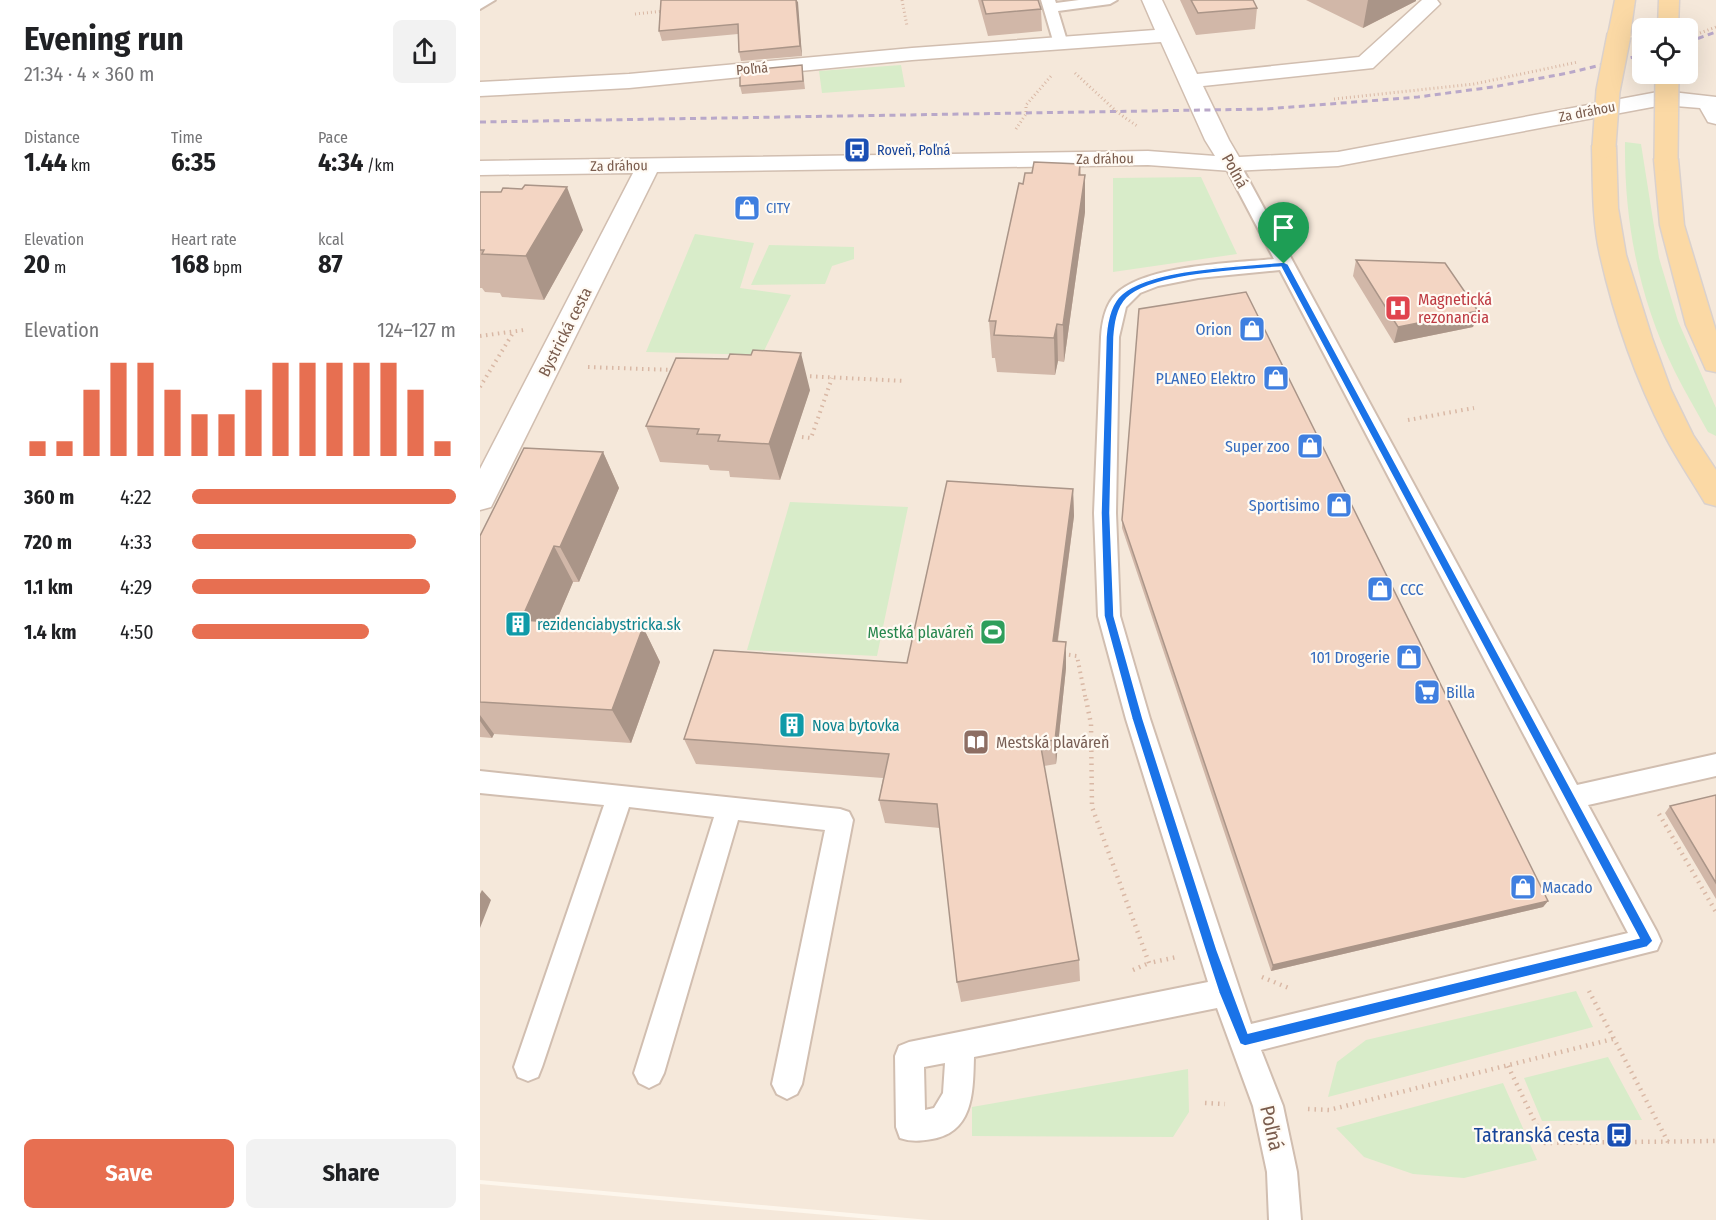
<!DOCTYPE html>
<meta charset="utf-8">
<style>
:root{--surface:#fff;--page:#f2f2f2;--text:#202124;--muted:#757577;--accent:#e76f51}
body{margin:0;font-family:"Fira Sans Condensed",sans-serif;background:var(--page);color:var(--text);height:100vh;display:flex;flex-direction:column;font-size:22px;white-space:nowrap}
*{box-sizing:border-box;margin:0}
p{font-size:20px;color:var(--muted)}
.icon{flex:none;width:33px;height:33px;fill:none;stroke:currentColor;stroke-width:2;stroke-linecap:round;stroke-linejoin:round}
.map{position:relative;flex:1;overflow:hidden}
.sheet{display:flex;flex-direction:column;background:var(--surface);width:480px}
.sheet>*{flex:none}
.fabs{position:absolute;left:1152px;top:18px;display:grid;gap:12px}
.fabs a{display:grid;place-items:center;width:66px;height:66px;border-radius:9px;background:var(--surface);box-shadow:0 6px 24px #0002;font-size:30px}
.pin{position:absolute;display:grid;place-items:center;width:51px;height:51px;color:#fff;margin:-62px -26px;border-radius:50% 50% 50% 0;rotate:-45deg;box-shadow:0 0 6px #0007}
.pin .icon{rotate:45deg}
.round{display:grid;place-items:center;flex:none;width:63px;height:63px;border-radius:9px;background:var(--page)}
.overview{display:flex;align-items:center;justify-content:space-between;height:102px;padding:0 24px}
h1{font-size:33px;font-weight:700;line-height:45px}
.stats{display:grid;grid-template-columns:repeat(3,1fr);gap:9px;height:102px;padding:6px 24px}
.stats div{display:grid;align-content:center}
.stats b{font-size:26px;font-weight:700}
.stats small{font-size:16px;font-weight:400}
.stats p{font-size:16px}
.chart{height:168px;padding:12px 24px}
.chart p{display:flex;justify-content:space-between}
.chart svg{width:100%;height:108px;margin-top:6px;stroke:var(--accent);stroke-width:6}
.cta{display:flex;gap:12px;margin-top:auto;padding:12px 24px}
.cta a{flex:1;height:69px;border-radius:9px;background:var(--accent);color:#fff;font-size:24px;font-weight:700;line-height:69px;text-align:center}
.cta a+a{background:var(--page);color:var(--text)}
ul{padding:0 24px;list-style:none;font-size:20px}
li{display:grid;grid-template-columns:96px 72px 1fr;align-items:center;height:45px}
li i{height:15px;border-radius:8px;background:var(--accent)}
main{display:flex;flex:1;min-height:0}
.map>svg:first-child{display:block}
</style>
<main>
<section class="sheet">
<div class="overview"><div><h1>Evening run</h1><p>21:34 · 4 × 360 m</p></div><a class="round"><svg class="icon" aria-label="share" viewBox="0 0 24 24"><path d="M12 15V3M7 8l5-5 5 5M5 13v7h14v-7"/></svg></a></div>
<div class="stats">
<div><p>Distance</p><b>1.44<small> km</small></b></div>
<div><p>Time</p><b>6:35</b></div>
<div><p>Pace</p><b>4:34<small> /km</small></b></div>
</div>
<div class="stats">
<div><p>Elevation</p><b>20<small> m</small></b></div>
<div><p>Heart rate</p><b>168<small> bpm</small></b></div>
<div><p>kcal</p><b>87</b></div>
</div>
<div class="chart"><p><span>Elevation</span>124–127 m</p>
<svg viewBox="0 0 160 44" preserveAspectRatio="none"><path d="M5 44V38M15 44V38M25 44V17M35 44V6M45 44V6M55 44V17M65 44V27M75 44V27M85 44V17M95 44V6M105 44V6M115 44V6M125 44V6M135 44V6M145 44V17M155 44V38"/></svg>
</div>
<ul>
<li><b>360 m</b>4:22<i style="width:100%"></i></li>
<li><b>720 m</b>4:33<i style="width:85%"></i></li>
<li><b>1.1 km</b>4:29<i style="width:90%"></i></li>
<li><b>1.4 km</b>4:50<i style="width:67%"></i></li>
</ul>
<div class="cta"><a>Save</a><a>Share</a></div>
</section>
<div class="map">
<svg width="1236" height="1220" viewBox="0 0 1236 1220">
<rect width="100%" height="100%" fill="#fdf6ec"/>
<path fill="#f5e8da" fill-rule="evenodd" d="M0,0H1236V1220H449L0,1180ZM1162,28H1208V74H1162Z
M0,1184L401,1220H0Z"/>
<path fill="#d8ecc9" d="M421,65L425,87L342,93L339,71Z
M1145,142L1161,144L1179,258L1198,321L1236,408V436L1228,432C1217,412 1205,392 1195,372C1159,299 1144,222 1145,142Z
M721,177L757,254L633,272V178Z
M215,234L274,243L260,288L311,295L282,355L166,352Z
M289,245L374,247V259L352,266L345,284L271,285Z
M310,502L428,507L397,656L267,650Z
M1096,991L1113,1027L848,1097L857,1062L886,1040Z
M1128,1057L1162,1120L1062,1121L1044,1078Z
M708,1069L709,1112L693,1137L492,1136V1107Z
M1023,1083L1057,1160L984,1178L933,1174L884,1157L856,1128Z"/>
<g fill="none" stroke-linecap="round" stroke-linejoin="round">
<defs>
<path id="service" d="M0,0H15L0,9Z
M561,0H575L576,3L599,0H637L630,4L578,11L588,44L581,48L574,44Z
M752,159L760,164L1097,785L1236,754V776L1108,805L1177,932L1181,941L1177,950L781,1050L803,1106L817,1172L821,1220H789L787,1172L773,1106L737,1008L494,1057C493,1091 494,1132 452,1139C440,1141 432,1142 420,1138L416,1127L415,1056L419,1046L429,1042L728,982L646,719L618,616L614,513L621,337C622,322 625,305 636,294C665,265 754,263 794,259L744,164ZM800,270L1148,933L771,1024L670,719L640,616L636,513L639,337L646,307L660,293L678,286L718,278ZM465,1063L463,1093L454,1108L445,1110L444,1067Z
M0,771L360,809L369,812L373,820L322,1084L317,1094L307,1099L297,1094L292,1084L345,830L258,820L184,1073L179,1083L169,1088L159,1083L154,1073L234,817L149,807L62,1067L58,1077L48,1081L38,1077L34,1067L124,805L0,793Z"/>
<path id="minor" d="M662,0H682L717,74L879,57L942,0H957L960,4L893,68L723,86L749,140L759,157L858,152L1183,91L1236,97V124L1228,122L1220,108L1183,105L858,166L752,171L668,165L177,172L15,499L11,507L0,510V469L153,173L0,175V161L668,151L735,156L725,140L681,42L432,60L149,88L0,96V82L149,74L432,48L675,30Z"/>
<path id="primary" d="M1135,0H1155L1150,35L1146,39L1139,41L1132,39L1128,35Z
M1179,0H1199L1198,28H1178Z
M1124,139L1132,141L1136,146L1138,208L1146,255L1172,338L1191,390L1213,435L1236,470V506L1225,503C1212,481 1197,459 1185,436C1156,380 1134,317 1120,255C1112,220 1113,182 1112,146L1116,141Z
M1186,152L1194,154L1198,159L1204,225L1236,331V372L1226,370L1206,325L1180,225L1174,159L1178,154Z"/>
</defs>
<use href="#service" stroke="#d1beb0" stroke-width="4"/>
<use href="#minor" stroke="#d1beb0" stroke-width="3"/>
<use href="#primary" stroke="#dad1cd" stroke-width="3"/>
<path stroke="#d9b8a5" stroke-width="3" stroke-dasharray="1 3" stroke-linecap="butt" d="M422,0L427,26
M155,14L184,11
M1220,33L1236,27
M595,73L637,112L657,126
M854,99L994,84L1098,62
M536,129L546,114V105L572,75"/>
<path stroke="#d9b8a5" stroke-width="4" stroke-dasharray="1.5 4.5" stroke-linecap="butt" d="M0,336L44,330
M108,367L193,370
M324,376L425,381
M0,387L33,333
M928,420L994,408
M322,437L331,438L352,378
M583,654L597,656L606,701"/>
<path stroke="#d9b8a5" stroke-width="4.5" stroke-dasharray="1.5 5" stroke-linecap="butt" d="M606,699L611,724L612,807L669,963L697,957
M1179,814L1236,912
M653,970L669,963
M782,977L811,989
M1109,991L1188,1142
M1028,1066L1065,1143L1236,1141
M725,1103L745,1104
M828,1109L849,1110L1133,1039"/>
<use href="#service" fill="#fff" fill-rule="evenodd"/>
<use href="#minor" fill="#fff" fill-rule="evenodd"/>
<use href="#primary" fill="#fbd9a5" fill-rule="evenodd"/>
<path stroke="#b9a8c9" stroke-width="3" stroke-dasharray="6 4.5" stroke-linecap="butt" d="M1208,42L1236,32
M0,122L786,109L938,97L1013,87L1088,73L1162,55"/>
<defs>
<path id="primary-bridge" d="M1124,146L1128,91L1139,35
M1186,159L1187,74"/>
</defs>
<use href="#primary-bridge" stroke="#dad1cd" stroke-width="26" stroke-linecap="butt"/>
<use href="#primary-bridge" stroke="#fbd9a5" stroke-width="23"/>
</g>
<path fill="#d1b7a8" d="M317,0L322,56L261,61L259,52L258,34L182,41L179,31Z
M498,0H558L561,9L562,31L508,36Z
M700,0H773L777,8L775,29L716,35Z
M826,0H936V1L883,28Z
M323,73L325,89L262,94L260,86Z
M600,164L601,175L605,212L584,362L578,361L575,375L517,372L515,358H512L509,321L552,173Z
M0,192L103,230L64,300L22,297L20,293L5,292L2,288H0Z
M876,260L998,311L993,327L914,343L873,276Z
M330,390L300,480L250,477L249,471L230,470L228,465L180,462L166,426Z
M123,452L139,488L99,582H93L76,622L163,627L180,662L151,743L14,734L12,738L0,737V536Z
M593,489L594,516L578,641L586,668L576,764L564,766L599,960L600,981L481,1002L477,982L460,828L405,823L399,800L403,778L216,764L204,739L427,663Z
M642,520L1068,901L1063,907L791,971L642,528Z
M1236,795V899L1185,813L1190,806Z"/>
<path fill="#aa9588" d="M316,0L318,2L322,56L320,46Z
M888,0H936V1L883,28Z
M605,175V212L584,362L583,325Z
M87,187L103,230L64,300L46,256Z
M998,311L993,327L914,343L918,327Z
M577,324L578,361L575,375L574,338Z
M321,353L330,390L300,480L289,444Z
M123,452L139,488L99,582L80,547Z
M593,489L594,516L574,667L573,641Z
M74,546L93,582L62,655L41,620Z
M163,627L180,662L151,743L132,710Z
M586,642V668L576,764L575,740Z
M0,715L14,734L12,738L0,721Z
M2,890L11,900L0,928V894Z
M1068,901L1063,907L791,971L793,965Z"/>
<path fill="#f3d5c3" stroke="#aa9588" stroke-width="1.5" d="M181,0H316L320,46L259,52L258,24L179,31Z
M502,0H558L561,9L506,14Z
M711,0H773L777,8L718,13Z
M322,65L323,81L260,86V71Z
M554,162L600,164L599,175H605L583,325L577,324L574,338L514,335L516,321H509L539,183L543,184L545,173H552Z
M45,185L87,187L46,256L2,254L4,250H0V192H21L23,188L42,189Z
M876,260L965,263L998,311L918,327Z
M766,292L1068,901L793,965L642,520L659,309Z
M273,350L321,353L289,444L238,441L240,435L217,434L219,429L166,426L196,358L248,359L250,354L271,355Z
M44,448L123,452L80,547L74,546L41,620L163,627L132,710L0,702V536Z
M467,481L593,489L573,641L586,642L575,740L560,742L599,960L477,982L457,804L399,800L409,754L204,739L234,650L427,663Z
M1236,795V883L1190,806Z"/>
<path fill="#1a73e8" stroke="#fff" stroke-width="1.5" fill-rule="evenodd" d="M804,262L808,264L1173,941L1167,947L765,1046L760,1044L739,993L725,950L652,719L624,616L621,513L626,337C627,323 630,304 642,294C672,268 763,266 804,262ZM801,267L1159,938L768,1033L737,950L663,719L634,616L630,513L634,337C635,324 637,308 647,298C673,273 764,270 801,267Z"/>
<defs>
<symbol id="bus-square" viewBox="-11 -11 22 22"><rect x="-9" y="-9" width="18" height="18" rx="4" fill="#1a4fb4" stroke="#fffaf3"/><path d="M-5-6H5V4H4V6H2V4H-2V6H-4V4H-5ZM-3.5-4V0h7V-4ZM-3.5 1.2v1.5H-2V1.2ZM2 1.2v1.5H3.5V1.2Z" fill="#fff"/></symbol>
<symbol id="shop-square" viewBox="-11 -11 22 22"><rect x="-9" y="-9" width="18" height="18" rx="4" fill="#3f7fe0" stroke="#fffaf3"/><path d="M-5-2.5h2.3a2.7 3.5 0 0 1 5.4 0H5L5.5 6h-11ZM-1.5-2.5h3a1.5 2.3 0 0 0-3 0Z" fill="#fff"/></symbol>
<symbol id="hospital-square" viewBox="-11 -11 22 22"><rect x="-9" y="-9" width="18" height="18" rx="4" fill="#e0444e" stroke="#fffaf3"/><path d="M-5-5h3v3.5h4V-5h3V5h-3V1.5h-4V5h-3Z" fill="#fff"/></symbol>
<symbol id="building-square" viewBox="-11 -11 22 22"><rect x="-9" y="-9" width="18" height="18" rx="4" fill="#0f9aa8" stroke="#fffaf3"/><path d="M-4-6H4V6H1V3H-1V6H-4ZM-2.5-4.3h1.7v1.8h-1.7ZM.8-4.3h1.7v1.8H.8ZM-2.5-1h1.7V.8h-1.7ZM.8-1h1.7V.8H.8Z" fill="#fff"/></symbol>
<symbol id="stadium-square" viewBox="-11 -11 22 22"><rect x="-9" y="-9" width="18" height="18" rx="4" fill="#2e9e5b" stroke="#fffaf3"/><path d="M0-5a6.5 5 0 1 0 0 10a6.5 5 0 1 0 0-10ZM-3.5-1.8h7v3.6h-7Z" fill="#fff"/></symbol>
<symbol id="supermarket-square" viewBox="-11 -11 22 22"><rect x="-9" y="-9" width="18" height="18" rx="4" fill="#3f7fe0" stroke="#fffaf3"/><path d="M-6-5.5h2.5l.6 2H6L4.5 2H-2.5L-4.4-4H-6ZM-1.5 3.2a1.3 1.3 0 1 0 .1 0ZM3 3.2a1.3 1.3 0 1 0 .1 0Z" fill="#fff"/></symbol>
<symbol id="library-square" viewBox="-11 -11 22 22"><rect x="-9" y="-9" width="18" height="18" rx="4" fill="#8d6e63" stroke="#fffaf3"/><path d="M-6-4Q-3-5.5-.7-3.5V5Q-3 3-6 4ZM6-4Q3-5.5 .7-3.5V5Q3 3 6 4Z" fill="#fff"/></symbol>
</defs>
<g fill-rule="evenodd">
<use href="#bus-square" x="362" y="135" width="30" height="30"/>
<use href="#shop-square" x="252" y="193" width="30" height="30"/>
<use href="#hospital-square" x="903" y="293" width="30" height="30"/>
<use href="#shop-square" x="757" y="314" width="30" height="30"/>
<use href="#shop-square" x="781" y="363" width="30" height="30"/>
<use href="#shop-square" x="815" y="431" width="30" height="30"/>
<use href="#shop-square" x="844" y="490" width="30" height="30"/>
<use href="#shop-square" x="885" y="574" width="30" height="30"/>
<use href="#building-square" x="23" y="609" width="30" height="30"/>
<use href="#stadium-square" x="498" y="617" width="30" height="30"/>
<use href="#shop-square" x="914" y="642" width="30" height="30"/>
<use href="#supermarket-square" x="932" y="677" width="30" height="30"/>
<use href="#building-square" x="297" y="710" width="30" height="30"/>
<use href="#library-square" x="481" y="727" width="30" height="30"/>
<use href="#shop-square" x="1028" y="872" width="30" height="30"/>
<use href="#bus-square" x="1124" y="1120" width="30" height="30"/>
</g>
<g text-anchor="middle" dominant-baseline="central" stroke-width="4.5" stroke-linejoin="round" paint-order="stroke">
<g font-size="14" fill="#7a5c4d" stroke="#fffaf3">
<text transform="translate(272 69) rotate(-5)">Poľná</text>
<text transform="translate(1107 112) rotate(-11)">Za dráhou</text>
<text transform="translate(625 159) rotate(-1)">Za dráhou</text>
<text transform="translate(139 166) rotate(-1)">Za dráhou</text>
</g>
<g font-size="14" fill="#164399" stroke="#fffaf3" text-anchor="start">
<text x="397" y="150">Roveň, Poľná</text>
</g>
<g font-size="14" fill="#366cbe" stroke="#fffaf3" text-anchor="start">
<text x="286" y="208">CITY</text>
</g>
<g font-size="16" fill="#7a5c4d" stroke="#fffaf3">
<text transform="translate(755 171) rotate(61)">Poľná</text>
<text transform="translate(85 332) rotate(-63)">Bystrická cesta</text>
</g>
<g font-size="16" fill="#be3a42" stroke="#fffaf3" text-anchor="start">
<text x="938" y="299">Magnetická<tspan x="938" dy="18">rezonancia</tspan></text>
</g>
<g font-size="16" fill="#366cbe" stroke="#fffaf3" text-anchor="end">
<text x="752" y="329">Orion</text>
<text x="776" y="378">PLANEO Elektro</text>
<text x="810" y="446">Super zoo</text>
<text x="840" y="505">Sportisimo</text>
<text x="920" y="589" text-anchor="start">CCC</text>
<text x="910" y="657">101 Drogerie</text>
<text x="966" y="692" text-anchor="start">Billa</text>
<text x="1062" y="887" text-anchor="start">Macado</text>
</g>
<g font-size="16" fill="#0d838f" stroke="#fffaf3" text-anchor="start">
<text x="57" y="624">rezidenciabystricka.sk</text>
<text x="332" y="725">Nova bytovka</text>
</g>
<g font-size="16" fill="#27864d" stroke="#fffaf3" text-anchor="end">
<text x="494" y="632">Mestká plaváreň</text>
</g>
<g font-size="16" fill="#785e54" stroke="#fffaf3" text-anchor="start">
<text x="516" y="742">Mestská plaváreň</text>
</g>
<g font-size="20" fill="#7a5c4d" stroke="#fffaf3">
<text transform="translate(792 1128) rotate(77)">Poľná</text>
</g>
<g font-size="20" fill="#164399" stroke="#fffaf3" text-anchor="end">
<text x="1120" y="1135">Tatranská cesta</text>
</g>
</g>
</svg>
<div class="fabs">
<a><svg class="icon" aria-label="locate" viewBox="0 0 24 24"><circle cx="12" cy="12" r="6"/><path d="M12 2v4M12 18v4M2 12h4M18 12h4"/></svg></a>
</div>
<div class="pin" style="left:804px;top:264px;background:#1e9e55"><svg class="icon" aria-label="arrive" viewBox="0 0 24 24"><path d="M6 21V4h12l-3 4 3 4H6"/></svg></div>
</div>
</main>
